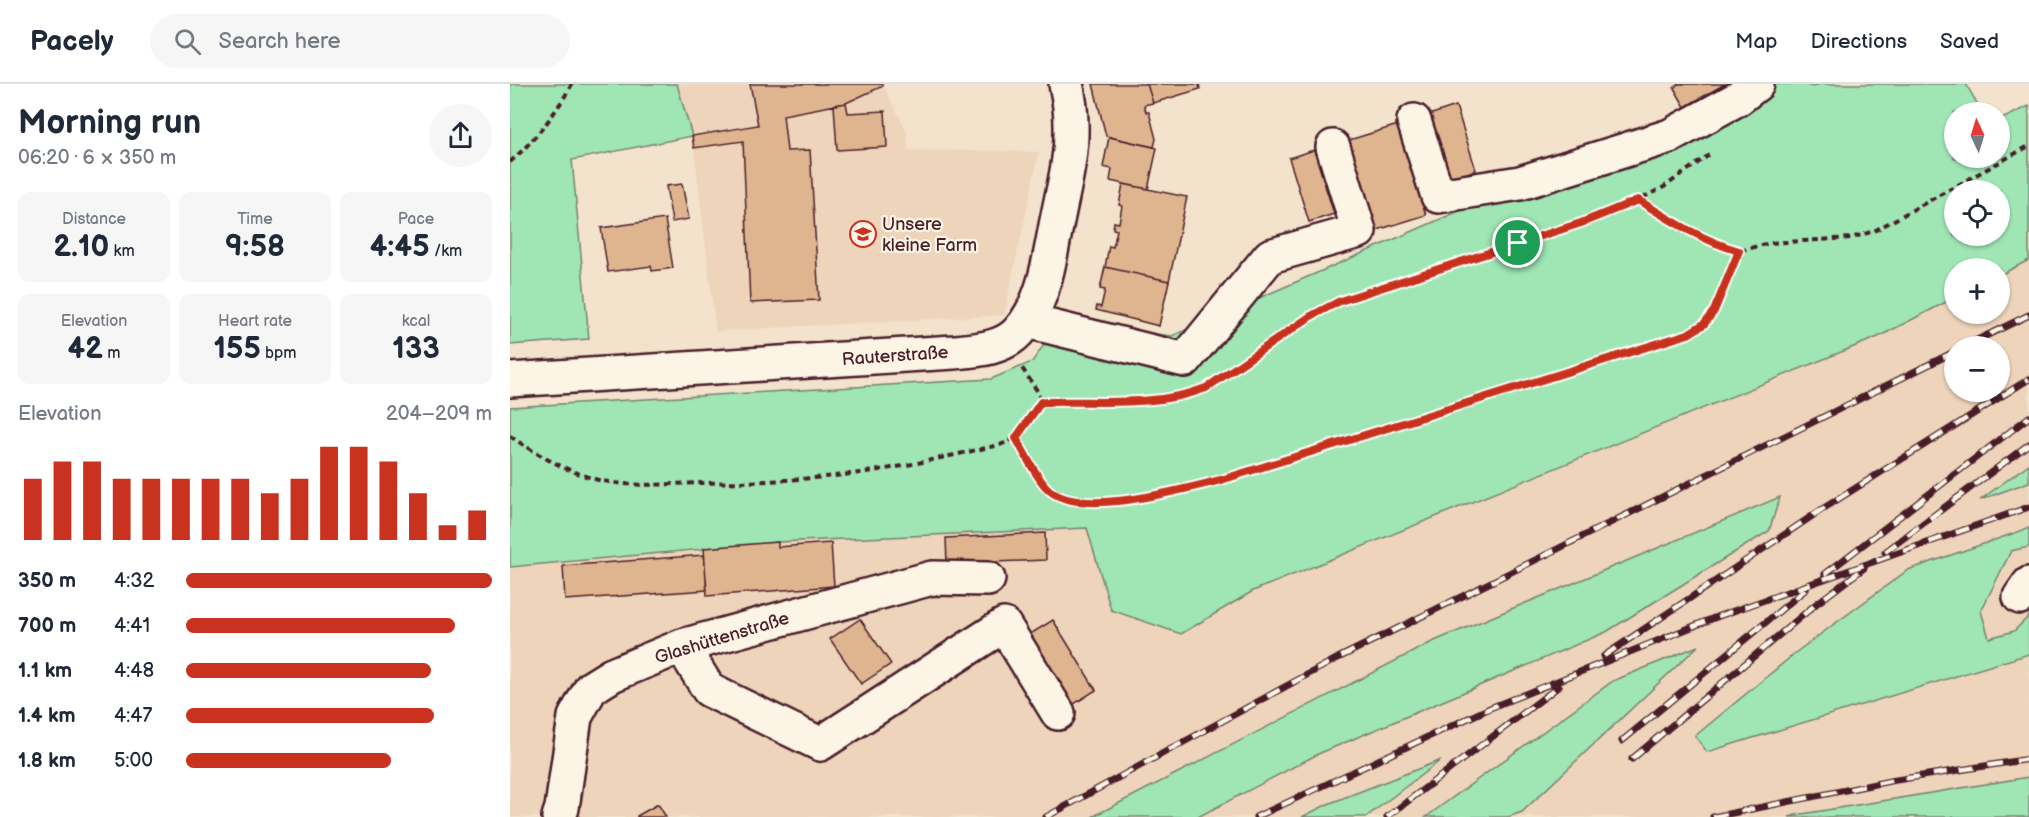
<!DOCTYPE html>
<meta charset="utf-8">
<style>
:root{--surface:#fff;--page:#f6f6f7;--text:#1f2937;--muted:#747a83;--line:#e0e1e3;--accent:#c8321e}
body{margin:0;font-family:"Balsamiq Sans",sans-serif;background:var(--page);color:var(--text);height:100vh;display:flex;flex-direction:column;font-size:22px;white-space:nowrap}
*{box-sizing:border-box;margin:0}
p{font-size:20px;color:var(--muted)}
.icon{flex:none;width:33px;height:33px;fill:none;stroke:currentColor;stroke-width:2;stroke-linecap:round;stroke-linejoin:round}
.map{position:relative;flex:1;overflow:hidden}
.sheet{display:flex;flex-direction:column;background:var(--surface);width:510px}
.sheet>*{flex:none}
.needle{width:39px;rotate:356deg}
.fabs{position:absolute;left:1434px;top:18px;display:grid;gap:12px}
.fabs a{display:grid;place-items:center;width:66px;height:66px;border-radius:50%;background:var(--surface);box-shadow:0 2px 4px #0004;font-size:30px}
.pin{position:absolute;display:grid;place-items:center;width:51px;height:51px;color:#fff;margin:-26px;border:3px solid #fff;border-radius:50%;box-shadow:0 2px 6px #0007}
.round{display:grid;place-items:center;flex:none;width:63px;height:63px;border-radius:32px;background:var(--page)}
.head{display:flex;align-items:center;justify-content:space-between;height:102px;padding:0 18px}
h1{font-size:33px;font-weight:700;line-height:45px}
.metrics{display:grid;grid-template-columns:repeat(3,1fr);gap:9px;height:102px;padding:6px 18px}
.metrics div{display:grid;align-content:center;border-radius:12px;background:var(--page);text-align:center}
.metrics b{font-size:30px;font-weight:700}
.metrics small{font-size:16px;font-weight:400}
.metrics p{font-size:16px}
.chart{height:168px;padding:12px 18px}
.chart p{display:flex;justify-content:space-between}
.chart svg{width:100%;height:108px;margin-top:6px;stroke:var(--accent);stroke-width:6}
ul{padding:0 18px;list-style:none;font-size:20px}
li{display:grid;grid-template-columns:96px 72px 1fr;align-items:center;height:45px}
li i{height:15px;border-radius:8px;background:var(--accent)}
header{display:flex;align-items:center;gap:36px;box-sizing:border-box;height:84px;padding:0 30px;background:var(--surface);border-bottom:2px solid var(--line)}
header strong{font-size:28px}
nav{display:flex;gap:33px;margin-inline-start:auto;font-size:21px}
.search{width:420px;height:54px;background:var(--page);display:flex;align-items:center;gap:15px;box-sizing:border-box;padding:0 21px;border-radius:33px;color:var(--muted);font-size:22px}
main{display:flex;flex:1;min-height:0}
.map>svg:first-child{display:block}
</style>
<header>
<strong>Pacely</strong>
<div class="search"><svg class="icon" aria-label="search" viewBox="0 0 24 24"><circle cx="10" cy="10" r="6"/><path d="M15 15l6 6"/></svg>Search here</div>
<nav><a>Map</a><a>Directions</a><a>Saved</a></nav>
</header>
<main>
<section class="sheet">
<div class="head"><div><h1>Morning run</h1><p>06:20 · 6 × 350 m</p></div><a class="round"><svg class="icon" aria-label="share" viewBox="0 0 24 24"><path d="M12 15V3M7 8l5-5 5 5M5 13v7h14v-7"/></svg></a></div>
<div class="metrics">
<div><p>Distance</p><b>2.10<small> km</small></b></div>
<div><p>Time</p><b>9:58</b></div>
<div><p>Pace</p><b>4:45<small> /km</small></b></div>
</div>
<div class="metrics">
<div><p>Elevation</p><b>42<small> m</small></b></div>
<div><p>Heart rate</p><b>155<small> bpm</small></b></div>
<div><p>kcal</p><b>133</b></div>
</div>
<div class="chart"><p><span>Elevation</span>204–209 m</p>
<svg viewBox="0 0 160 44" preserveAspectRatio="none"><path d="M5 44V19M15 44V12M25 44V12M35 44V19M45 44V19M55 44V19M65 44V19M75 44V19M85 44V25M95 44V19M105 44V6M115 44V6M125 44V12M135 44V25M145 44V38M155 44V32"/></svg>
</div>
<ul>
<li><b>350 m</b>4:32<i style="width:100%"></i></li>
<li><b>700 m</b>4:41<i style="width:88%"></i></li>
<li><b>1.1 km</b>4:48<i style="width:80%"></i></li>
<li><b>1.4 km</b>4:47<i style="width:81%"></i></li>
<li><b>1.8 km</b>5:00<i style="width:67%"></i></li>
</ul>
</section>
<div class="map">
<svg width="1519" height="733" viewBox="0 0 1519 733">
<rect width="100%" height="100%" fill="#f3e2cc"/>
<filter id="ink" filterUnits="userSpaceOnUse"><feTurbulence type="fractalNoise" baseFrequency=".0167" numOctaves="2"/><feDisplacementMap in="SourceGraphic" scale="12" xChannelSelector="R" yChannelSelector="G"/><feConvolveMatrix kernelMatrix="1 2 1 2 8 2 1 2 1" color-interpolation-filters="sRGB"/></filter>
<g filter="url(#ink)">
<path fill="#edd4ba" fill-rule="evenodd" d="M167,0H372L397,48L398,66L529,68L494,231L206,247L184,64Z
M1519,101V380L1473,414L1519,398V733H0V483L268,458L578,444L1444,152H1490ZM1444,184H1490V230H1444ZM1444,262H1490V308H1444Z"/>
<path fill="#9fe6b4" stroke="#748270" stroke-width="1.5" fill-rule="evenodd" d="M0,0H167L182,52L62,76L79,255L0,261Z
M1232,0H1294L1303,3L1309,0H1456L1472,28H1444V74H1490V36L1519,22V176L1490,191V184H1444V214L1368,253L743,507L671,550L601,526L577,444L268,458L0,483V323L481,295L522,278L550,238L662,252L956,124ZM1444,106H1490V152H1444Z
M1519,380V398L1470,416Z
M1270,413L1259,447L1096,548L808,670L688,733H582L922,558Z
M1519,444V463L1501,467L1471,527L1479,554L1504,547L1519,532V570L1197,668L1185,652L1289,566L1398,486Z
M1188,562L1012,728L998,733H916L1103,597Z
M931,676L856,733H792L818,720Z
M1519,693V733H1279L1286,731Z"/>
<path fill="#dfb590" stroke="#4a1f2b" stroke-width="1.5" d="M240,0H372L373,2L336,19L273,31L277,67L300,66L309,216L240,219L233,57L184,64L182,52L248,41Z
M583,0H637L643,19L634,21L636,28H639L646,55L644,63L596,52Z
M637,0H689L690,5L643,19Z
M1215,0L1175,23L1164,4L1168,0Z
M336,19L338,29L375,27L377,63L327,66L324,21Z
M946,22L966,86L939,95L919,31Z
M888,41L916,131L864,147L836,57Z
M599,53L647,64L638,105L600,97L602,85L593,83Z
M804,66L824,130L799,138L779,74Z
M172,100L179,135L162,138L156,102Z
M613,100L677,113L659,197L595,183L599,162L603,163L607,146L603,145L604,138L609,139L612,122L609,121Z
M155,135L163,184L142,187L141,182L98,188L91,144Z
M595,183L659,197L649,242L586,226L587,222L591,223L595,206L590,205Z
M535,449L536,476L437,480L436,454Z
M268,458V463L321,459L324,502L197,512L194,464Z
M194,471L197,506L55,516L53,482Z
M350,535L381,580L351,600L320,555Z
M543,536L586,606L561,622L517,552Z
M148,720L156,733H127V732Z"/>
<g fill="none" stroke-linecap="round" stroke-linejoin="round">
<defs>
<path id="minor" d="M904,37L928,112L1010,99L1160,52L1229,14L1247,0
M517,237L675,276L760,172L849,147L823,63
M0,296L444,268C466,266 492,265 508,248C536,218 540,169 548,132C554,102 562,72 561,41C561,27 559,13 556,0
M1510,513L1519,500
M172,562L199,606L310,660L494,541L548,629
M49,733L52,724L65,633L81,604L102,591L172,562L422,494L478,495"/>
</defs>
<use href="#minor" stroke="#4a1f2b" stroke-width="38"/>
<path stroke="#4a1f2b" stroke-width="4" stroke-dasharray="6 4.5" stroke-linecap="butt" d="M0,78C25,56 46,29 62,0
M1129,117C1161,137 1193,157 1229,167
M693,305L801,232L829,217L1071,139L1128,116L1154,103L1199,71
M531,318C574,317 645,324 683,309
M0,352C26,370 54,386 85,395C118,404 154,400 189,399C245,398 301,396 356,388C401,382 446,370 490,361L506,354L531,318L528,308L512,284
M506,354C514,368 526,393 537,404C567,436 673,405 711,396L1178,250L1194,240L1204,227L1229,167L1260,159L1341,154L1364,147L1519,62"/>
<use href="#minor" stroke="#fcf5e5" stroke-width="33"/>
<defs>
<path id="rail" d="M1455,262L1519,231
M1375,468L1519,360
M1315,490L1519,333
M1094,572L1314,424L1519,295
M1112,657L1296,505
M1122,675L1306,520L1354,484
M536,733L828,574L1444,268
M746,733L980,624L1209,532L1519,423
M877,733L1049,602
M1203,733L1380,697L1519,675"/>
</defs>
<use href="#rail" stroke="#4a1f2b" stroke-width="7"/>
<use href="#rail" stroke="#fcf5e5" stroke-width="4.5" stroke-dasharray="14" stroke-linecap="butt"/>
</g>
</g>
<g fill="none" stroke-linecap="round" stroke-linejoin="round" filter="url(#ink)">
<defs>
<path id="route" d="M1128,116C1160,136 1193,157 1229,167L1204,227L1194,240L1178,250L711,396C673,405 567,436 537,404C526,393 514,368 506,354L531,318C587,316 644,324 696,304L801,232L830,217L1071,139Z"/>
</defs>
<use href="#route" stroke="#fff" stroke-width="12"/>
<use href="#route" stroke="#c8321e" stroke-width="8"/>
</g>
<defs>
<symbol id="school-ring" viewBox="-11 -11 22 22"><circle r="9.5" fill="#fcf5e5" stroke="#c8321e" stroke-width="1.5"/><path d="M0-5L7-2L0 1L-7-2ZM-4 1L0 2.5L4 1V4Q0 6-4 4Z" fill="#c8321e"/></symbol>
</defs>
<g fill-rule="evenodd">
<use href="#school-ring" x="338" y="135" width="30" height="30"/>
</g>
<g text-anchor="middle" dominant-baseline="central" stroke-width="4.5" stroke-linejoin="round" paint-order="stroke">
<g font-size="18" fill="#4a1f2b" stroke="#fcf5e5" text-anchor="start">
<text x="372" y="140">Unsere<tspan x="372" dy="21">kleine Farm</tspan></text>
</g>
<g font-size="18" fill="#4a1f2b" stroke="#fcf5e5">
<text transform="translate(385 272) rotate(-4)">Rauterstraße</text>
<text transform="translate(212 554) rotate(-17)">Glashüttenstraße</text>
</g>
</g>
</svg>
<div class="fabs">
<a><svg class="needle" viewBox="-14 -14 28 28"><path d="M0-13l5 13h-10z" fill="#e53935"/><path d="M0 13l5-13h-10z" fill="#747a83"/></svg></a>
<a><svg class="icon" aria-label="locate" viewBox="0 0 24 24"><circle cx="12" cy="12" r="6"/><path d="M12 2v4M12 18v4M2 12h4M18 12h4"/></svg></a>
<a>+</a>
<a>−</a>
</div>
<div class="pin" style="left:1008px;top:159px;background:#1e9e55"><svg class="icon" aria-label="arrive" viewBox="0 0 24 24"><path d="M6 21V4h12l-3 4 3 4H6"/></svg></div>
</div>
</main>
